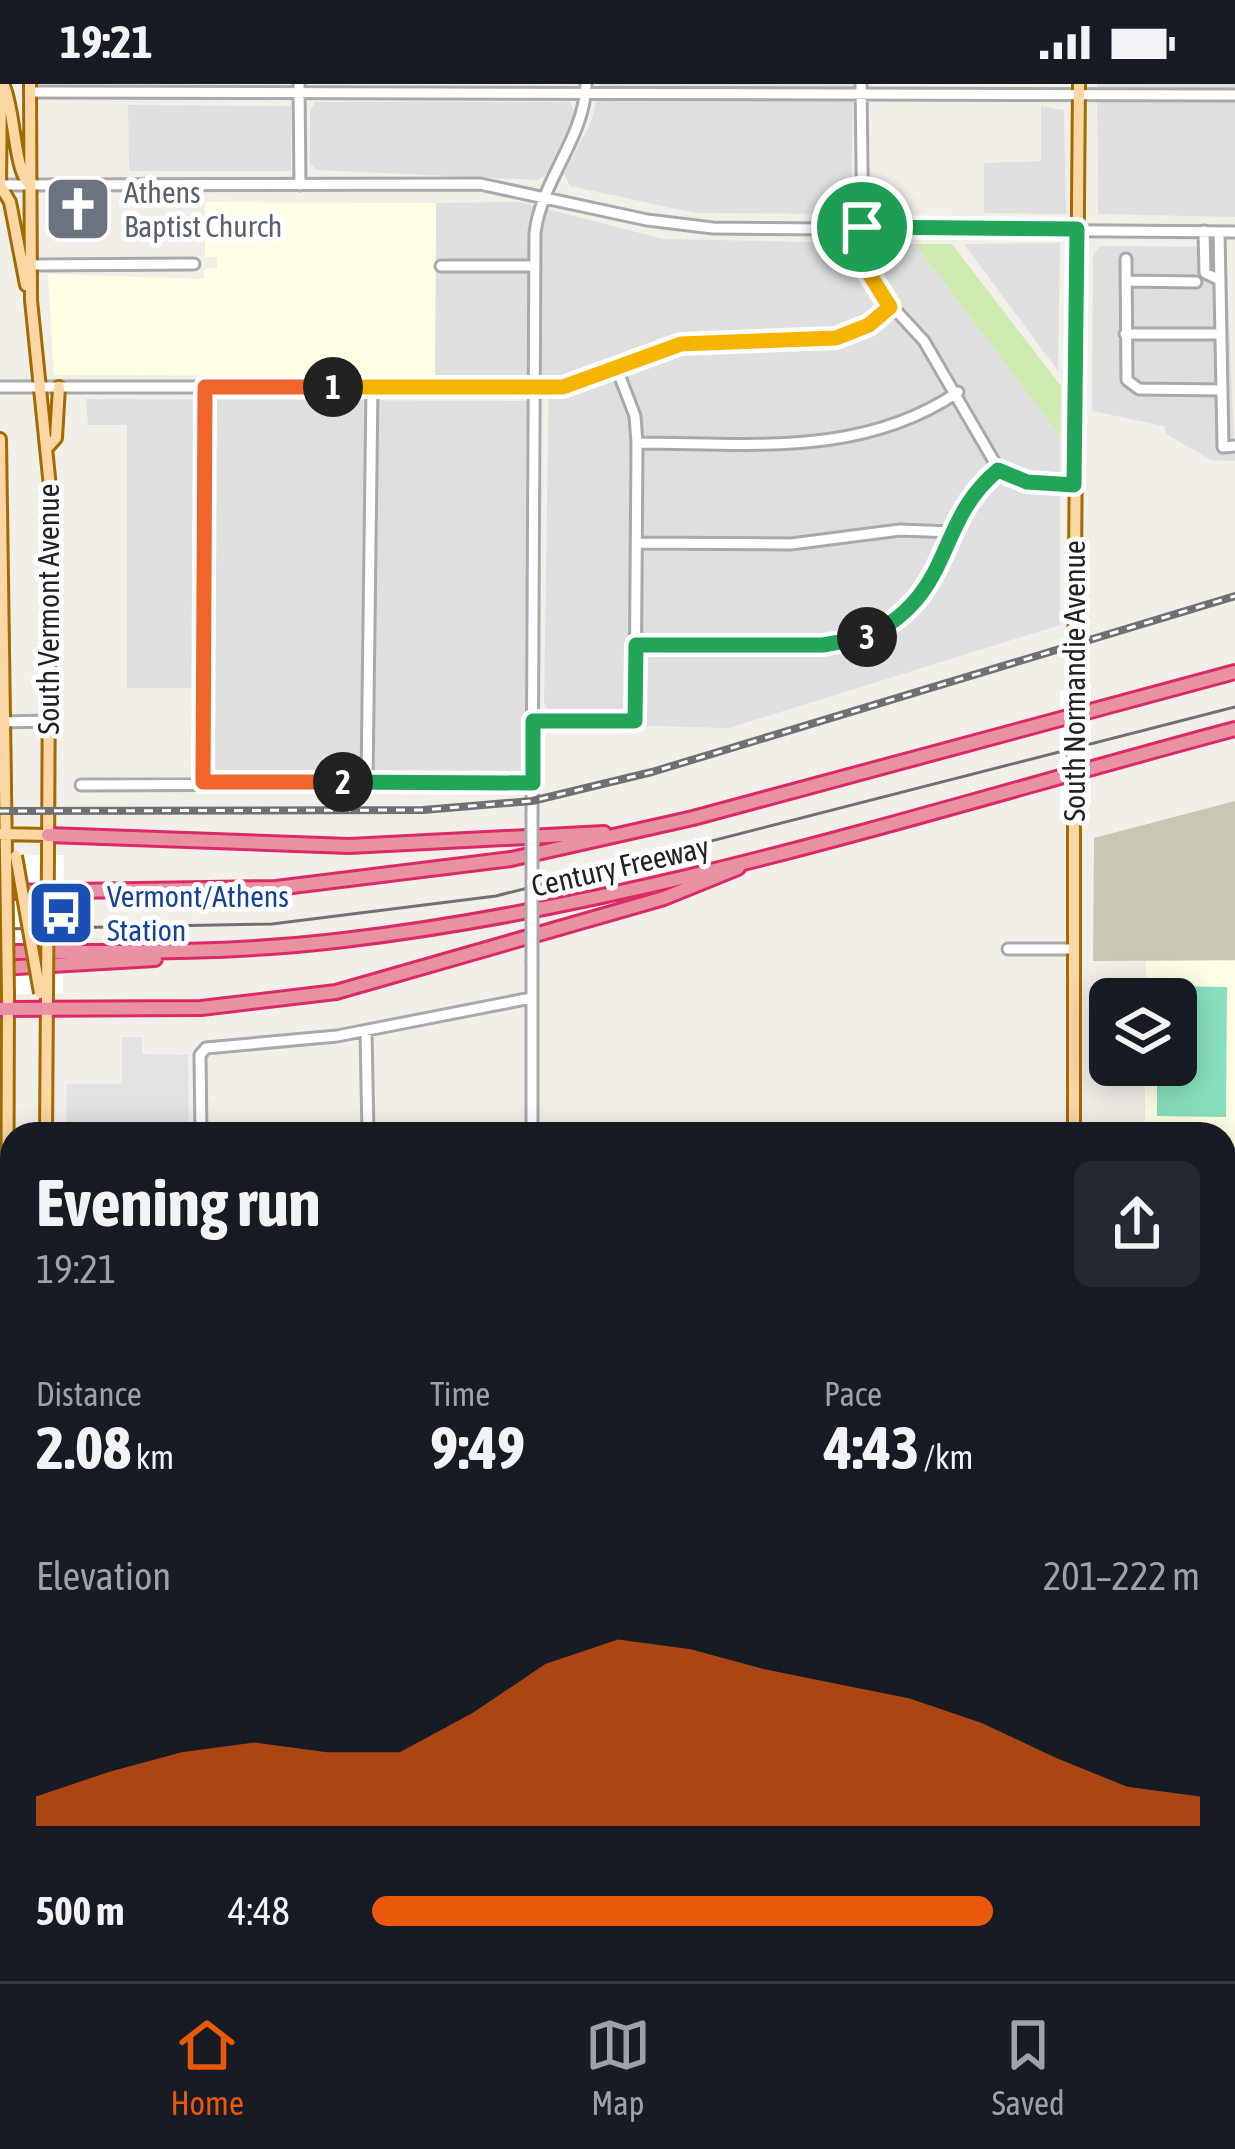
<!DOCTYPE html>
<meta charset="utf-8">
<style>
:root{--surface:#171b24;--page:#242831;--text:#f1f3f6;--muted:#9ea1a6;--line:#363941;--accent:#ea580c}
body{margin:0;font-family:"Asap Condensed",sans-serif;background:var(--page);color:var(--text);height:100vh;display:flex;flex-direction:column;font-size:45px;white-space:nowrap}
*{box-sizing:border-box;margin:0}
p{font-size:39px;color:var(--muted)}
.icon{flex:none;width:66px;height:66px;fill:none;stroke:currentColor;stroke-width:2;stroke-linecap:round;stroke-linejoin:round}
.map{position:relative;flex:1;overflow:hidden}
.details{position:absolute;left:0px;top:1038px;width:1236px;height:861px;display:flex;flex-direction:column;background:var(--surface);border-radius:36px 36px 0 0;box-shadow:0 6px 30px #0003}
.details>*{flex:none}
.buttons{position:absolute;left:1089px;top:894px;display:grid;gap:24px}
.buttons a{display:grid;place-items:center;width:108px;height:108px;border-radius:18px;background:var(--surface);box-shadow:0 6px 30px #0003;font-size:60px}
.pin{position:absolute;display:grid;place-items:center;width:102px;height:102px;color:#fff;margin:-51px;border:6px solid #fff;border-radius:50%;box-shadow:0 3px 12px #0007}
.km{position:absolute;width:60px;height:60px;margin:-30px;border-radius:50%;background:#222;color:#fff;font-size:33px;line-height:60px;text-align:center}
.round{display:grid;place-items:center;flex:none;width:126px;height:126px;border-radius:18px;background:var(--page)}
.headline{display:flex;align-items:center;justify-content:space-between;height:204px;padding:0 36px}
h1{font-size:66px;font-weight:700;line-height:90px}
.stats{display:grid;grid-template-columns:repeat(3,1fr);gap:18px;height:204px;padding:12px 36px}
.stats div{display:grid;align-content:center}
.stats b{font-size:60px;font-weight:700}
.stats small{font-size:33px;font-weight:400}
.stats p{font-size:33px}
.chart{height:336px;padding:24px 36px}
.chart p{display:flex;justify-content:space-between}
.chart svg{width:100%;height:216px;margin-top:12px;fill:var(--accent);opacity:.7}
ul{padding:0 36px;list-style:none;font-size:39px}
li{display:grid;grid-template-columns:192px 144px 1fr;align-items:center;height:90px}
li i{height:30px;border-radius:15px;background:var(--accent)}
.status{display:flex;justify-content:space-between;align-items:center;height:84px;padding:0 60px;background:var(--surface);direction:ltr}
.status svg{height:33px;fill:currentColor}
.tab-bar{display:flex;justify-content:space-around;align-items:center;height:168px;border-top:3px solid var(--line);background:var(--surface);font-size:33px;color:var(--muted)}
.tab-bar a{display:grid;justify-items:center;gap:6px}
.tab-bar .current{color:var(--accent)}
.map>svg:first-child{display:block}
</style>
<div class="status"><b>19:21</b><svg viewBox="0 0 49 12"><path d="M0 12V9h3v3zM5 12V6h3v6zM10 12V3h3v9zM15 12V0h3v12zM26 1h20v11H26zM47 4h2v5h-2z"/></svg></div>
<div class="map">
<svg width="1235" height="1897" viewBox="0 0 1235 1897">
<rect width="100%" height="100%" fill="#f2efe9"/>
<path fill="#e0dfdf" d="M599,0H853L851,130L695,129L570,102L564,90L592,36Z
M1097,0H1235V133L1098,130Z
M315,18H570L576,30L549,89L537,96L316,86L310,79V27Z
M128,21L291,22V87H129Z
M1041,22L1064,26L1066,130L984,129V79L1041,77Z
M520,118L663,155L915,160L1060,352V541L729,644L645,642L644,629L549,627L544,619L549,292H435L436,119Z
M1060,159L1058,287L964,160Z
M1100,162L1226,163L1235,377L1211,376L1166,350L1164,342L1092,327L1093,171Z
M86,315L527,317L525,688L215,690V604H127V341H88Z
M1224,1193H1235V1897H62V1887H1224Z"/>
<path fill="#ffffe5" d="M205,118L436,119L435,292L54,291L48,190L204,195L205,185L217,184V173H205Z
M1146,877H1235V1152H1224V1050H1151L1145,1042V981H1176V915H1146Z"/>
<path fill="#c7c7b4" d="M1235,717V876L1093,877L1094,754Z"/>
<path fill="#cdebb0" d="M915,160H952L1061,302L1060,352Z"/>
<path fill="#88e0be" d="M1158,902L1227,903L1226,1033L1157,1032V981H1176V915H1158Z
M1224,1850H1235V1897H1089V1887H1224Z"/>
<path fill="#e2e2e2" d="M122,953H142V970L188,971L189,1050H66L67,1000H122Z"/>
<path fill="#fff" d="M1091,600V720L1060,728V607Z
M64,771L63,909L0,911V772Z"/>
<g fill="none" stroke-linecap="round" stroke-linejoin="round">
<defs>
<path id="minor" d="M299,0L300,101
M861,0L863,162L876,205L924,257L999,386L1027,398L1074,401
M30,8L1235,11
M0,101L480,100L647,136L713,144L1235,148
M1204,147L1205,189L1220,196
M1219,148L1223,363L1235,362
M1126,175L1127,296L1139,305L1222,306
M30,181L194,180
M441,182H534
M1126,197L1196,198
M1125,250H1221
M0,303H563L681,259L836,254L869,241L890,223
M637,359C749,359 861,374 958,308
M637,459L791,460L900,446L953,448
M636,561C728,561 870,587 930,502C961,458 950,426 999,386
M533,637H635L637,359L635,332L617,285
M0,638L49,637
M203,697L205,303
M367,697L372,303
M81,701L533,699
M532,732L535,149C541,97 585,53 586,0
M1008,865H1073
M366,947L368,1050
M201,1050L200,971L206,964L337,952L531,914
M532,1050V877
M1224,1302H1235
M1224,1408H1235
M1224,1517H1235
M1224,1623H1235
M0,1702H12
M1224,1731H1235
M1224,1838H1235
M573,1887V1897"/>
<path id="major" d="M30,0L31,216L50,403L48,771
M4,2C15,28 14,85 29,100
M0,101L10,118L26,201
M0,105L1,0
M0,355L6,772
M46,365L56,354L59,303
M1074,601L1079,0
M1074,726V1050
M0,750L48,751
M46,1050L47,909
M1224,1165L1235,1164
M1224,1181H1235
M5,1897L8,910
M45,1897V1887
M1070,1897V1887"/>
<path id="highway" d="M48,751L349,762L604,749
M0,808L276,804L511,775L693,734L1235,588
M0,868C115,868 230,870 344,856C648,820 941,723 1235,645
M0,884L155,875
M0,925L201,924L336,908L664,814L738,784"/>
</defs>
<use href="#minor" stroke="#a9a9a9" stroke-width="15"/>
<use href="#major" stroke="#a06b00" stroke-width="16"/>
<use href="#highway" stroke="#dc2a67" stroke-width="18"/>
<use href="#minor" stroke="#fff" stroke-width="9"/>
<use href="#major" stroke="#fcd6a4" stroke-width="10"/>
<use href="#highway" stroke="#e892a2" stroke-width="12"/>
<path stroke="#707070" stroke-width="3" d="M0,845L272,840L496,812L1235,623"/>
<defs>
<path id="rail" d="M0,727L423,726L532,717L652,688L1235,512"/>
</defs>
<use href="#rail" stroke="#707070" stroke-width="8"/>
<use href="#rail" stroke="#fff" stroke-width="3" stroke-dasharray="9" stroke-linecap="butt"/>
<defs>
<path id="minor-bridge" d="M532,877V732"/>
<path id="major-bridge" d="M1074,726V601
M6,772L8,910
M16,772L40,909
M47,909L48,771"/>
</defs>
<use href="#minor-bridge" stroke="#a9a9a9" stroke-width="15" stroke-linecap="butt"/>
<use href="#major-bridge" stroke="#a06b00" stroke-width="16" stroke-linecap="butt"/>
<use href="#minor-bridge" stroke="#fff" stroke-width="9"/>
<use href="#major-bridge" stroke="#fcd6a4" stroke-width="10"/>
</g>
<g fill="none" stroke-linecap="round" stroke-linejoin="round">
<defs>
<path id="split-1" d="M333,303H563L681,260L836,254L869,241L890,223L868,188L862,143"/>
<path id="split-2" d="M333,303H205L203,698H343"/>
<path id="split-3" d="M343,698L533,699V637H635L636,561H823L867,553"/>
<path id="split-4" d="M862,143L1077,145L1074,401L1027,398L998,386C933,440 957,508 867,553"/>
</defs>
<use href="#split-1" stroke="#fff" stroke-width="24"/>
<use href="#split-2" stroke="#fff" stroke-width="24"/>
<use href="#split-3" stroke="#fff" stroke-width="24"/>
<use href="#split-4" stroke="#fff" stroke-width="24"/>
<use href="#split-1" stroke="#f5b400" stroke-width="15"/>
<use href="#split-2" stroke="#f0652b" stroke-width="15"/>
<use href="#split-3" stroke="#22a559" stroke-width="15"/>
<use href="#split-4" stroke="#22a559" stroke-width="15"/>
</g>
<defs>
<symbol id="church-square" viewBox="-11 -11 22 22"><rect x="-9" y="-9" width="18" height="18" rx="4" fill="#6b7280" stroke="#fff"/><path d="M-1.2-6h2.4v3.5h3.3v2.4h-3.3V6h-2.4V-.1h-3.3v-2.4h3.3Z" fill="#fff"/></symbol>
<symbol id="bus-square" viewBox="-11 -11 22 22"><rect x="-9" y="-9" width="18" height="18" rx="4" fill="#1a4fb4" stroke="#fff"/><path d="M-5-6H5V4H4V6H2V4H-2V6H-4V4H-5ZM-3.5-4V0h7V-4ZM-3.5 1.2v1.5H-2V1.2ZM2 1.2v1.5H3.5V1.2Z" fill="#fff"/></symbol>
</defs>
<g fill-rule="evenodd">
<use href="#church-square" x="40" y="87" width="76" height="76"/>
<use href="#bus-square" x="23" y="791" width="76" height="76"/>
</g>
<g text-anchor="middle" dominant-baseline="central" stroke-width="10" stroke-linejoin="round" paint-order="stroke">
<g font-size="30" fill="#5b616d" stroke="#fff" text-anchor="start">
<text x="124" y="108">Athens<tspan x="124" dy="34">Baptist Church</tspan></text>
</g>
<g font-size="30" fill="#222" stroke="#fff">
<text transform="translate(48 525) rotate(-90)">South Vermont Avenue</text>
<text transform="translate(1074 597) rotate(-90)">South Normandie Avenue</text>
<text transform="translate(620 782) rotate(-13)">Century Freeway</text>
</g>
<g font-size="30" fill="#164399" stroke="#fff" text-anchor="start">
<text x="107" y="812">Vermont/Athens<tspan x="107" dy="34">Station</tspan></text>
</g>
</g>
</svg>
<div class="buttons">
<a><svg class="icon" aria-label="layers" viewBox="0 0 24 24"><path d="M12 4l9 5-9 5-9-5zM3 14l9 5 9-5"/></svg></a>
</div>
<div class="pin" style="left:862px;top:143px;background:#1e9e55"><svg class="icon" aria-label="arrive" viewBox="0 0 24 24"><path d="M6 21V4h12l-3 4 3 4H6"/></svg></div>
<b class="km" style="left:333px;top:303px">1</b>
<b class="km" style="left:343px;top:698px">2</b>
<b class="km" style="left:867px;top:553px">3</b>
<section class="details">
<div class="headline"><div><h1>Evening run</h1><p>19:21</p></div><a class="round"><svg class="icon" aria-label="share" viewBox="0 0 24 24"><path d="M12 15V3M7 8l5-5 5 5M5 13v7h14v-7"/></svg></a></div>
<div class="stats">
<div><p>Distance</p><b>2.08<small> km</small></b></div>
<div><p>Time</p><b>9:49</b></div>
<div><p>Pace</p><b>4:43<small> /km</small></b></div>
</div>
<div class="chart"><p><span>Elevation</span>201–222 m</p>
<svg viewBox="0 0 160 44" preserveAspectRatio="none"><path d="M0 44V38L10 33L20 29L30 27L40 29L50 29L60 21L70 11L80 6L90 8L100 12L110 15L120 18L130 23L140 30L150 36L160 38V44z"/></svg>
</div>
<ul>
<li><b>500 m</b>4:48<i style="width:75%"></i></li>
</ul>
</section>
</div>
<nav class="tab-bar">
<a class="current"><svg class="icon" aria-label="home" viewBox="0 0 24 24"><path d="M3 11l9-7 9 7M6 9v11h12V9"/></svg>Home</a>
<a><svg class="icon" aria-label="map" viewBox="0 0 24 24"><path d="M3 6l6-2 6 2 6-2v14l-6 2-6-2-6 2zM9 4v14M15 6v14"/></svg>Map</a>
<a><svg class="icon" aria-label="saved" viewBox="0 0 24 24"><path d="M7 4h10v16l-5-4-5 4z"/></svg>Saved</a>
</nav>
